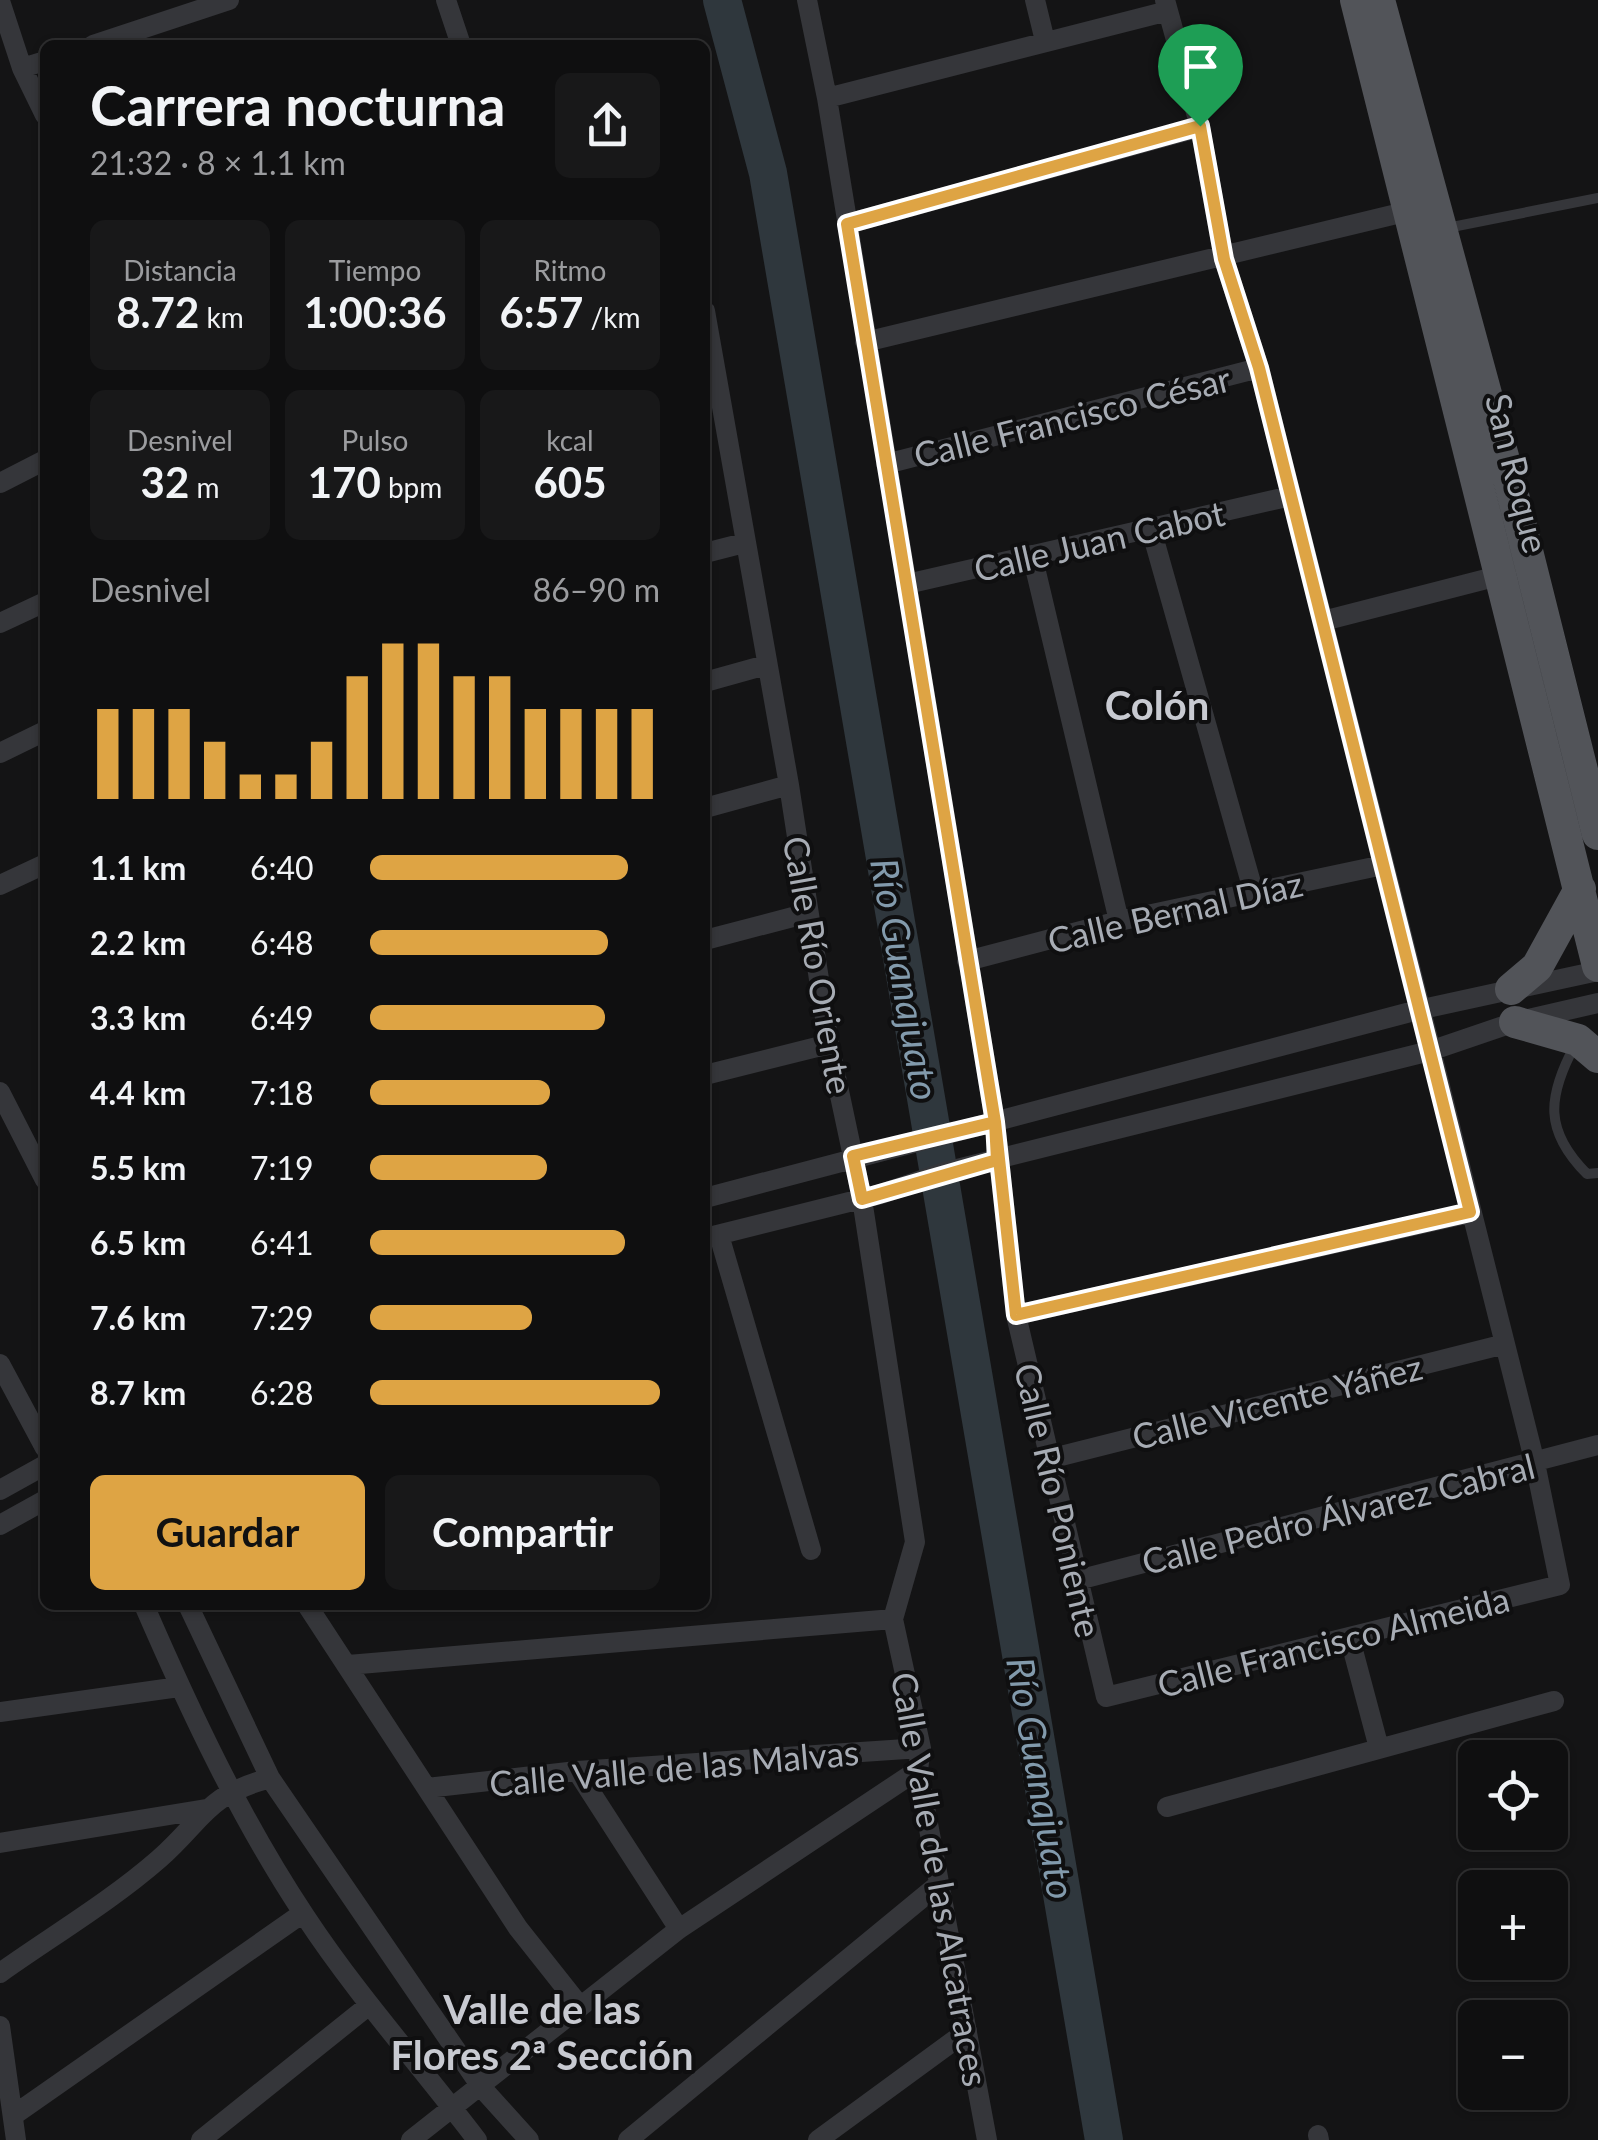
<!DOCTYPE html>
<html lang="es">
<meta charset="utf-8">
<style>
:root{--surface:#0f0f10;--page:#181819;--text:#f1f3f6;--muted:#9b9c9f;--line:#2f2f30;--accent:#dea444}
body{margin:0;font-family:Lato,sans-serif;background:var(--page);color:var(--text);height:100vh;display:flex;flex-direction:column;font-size:38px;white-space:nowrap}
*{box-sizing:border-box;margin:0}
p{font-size:32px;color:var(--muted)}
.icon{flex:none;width:55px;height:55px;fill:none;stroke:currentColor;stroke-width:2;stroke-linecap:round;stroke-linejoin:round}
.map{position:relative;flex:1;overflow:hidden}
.side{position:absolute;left:40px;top:40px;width:670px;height:1570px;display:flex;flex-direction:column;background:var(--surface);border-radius:15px;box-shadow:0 2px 8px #0004,0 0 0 2px var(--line)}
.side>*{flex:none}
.buttons{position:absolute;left:1458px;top:1740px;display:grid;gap:20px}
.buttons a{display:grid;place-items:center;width:110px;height:110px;border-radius:15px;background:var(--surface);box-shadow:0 2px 8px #0004,0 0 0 2px var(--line);font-size:50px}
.pin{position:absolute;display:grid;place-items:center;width:85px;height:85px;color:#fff;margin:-102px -42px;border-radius:50% 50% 50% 0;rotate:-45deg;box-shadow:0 0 10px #0007}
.pin .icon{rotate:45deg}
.round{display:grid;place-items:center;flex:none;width:105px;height:105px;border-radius:15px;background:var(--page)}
.summary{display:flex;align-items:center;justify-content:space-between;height:170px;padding:0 50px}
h1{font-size:55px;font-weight:700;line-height:75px}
.stats{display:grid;grid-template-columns:repeat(3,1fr);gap:15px;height:170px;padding:10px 50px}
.stats div{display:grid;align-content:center;border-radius:15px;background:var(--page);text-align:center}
.stats b{font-size:42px;font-weight:700}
.stats small{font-size:28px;font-weight:400}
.stats p{font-size:28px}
.chart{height:280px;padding:20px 50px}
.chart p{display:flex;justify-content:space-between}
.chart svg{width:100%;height:180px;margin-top:10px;stroke:var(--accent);stroke-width:6}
.action{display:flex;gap:20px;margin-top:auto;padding:20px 50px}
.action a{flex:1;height:115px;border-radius:15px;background:var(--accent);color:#111;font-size:40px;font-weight:700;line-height:115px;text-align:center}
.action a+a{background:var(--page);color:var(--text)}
ul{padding:0 50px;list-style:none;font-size:32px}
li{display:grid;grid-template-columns:160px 120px 1fr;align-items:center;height:75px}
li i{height:25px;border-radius:12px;background:var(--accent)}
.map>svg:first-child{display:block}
</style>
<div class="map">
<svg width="1598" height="2140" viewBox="0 0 1598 2140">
<rect width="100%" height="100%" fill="#141415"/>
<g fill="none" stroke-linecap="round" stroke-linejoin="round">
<path stroke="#2f373d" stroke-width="38" d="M722,0L768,173L1104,2140"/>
<path stroke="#35363a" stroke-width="10" d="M1447,228L1598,198
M1575,1045C1547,1097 1544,1131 1587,1174L1598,1173"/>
<path stroke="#35363a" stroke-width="20" d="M446,0L461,45
M807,0L827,98L995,1122L1016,1315L1106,1697L1560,1585L1535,1463L1259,368L1224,259L1200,127L1165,0
M1035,0L1045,41
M0,1L22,68L45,115
M93,45L229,0
M22,68L45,61
M827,98L1168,11
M847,224L1200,127
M705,311L789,785L829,1044L862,1199L915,1542L893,1619L921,1748L918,1770L987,2140
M865,342L1409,211
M886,464L1259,368
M0,483L45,460
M1151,529L1253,890
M705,553L744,543
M1032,555L1119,921
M907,584L1291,496
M1323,621L1502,575
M0,623L45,602
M705,682L766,665
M0,753L45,731
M705,808L789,785
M0,885L45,864
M705,940L808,913
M967,961L1119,921L1383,865
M705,1075L829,1044
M0,1092L45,1180
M705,1198L1418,1010L1598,971
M719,1235L811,1550
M705,1238L881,1194L945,1172L1430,1051L1515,1022L1598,1003
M1016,1315L1470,1213
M0,1364L45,1448
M1049,1459L1505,1344
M0,1490L45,1465
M0,1525L45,1500
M1078,1580L1598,1445
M144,1605C190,1711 241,1820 305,1916C357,1995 420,2065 477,2140
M188,1605L270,1778L482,2088L529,2140
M307,1605L518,1928L579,2005
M1350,1639L1379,1748
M348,1665L893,1619
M0,1712L179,1687
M577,1771L679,1929
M427,1788L577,1771L921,1748
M1167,1807L1554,1701
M0,1843L206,1809
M0,1973C52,1936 111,1901 159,1859C205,1818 205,1796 270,1778
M0,2026L16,2140
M14,2115L303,1913
M1318,2135L1319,2140
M201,2140L368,2006
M411,2140L679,1929L918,1770
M628,2140L939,1884
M818,2140L967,2031"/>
<path stroke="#525459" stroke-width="32" d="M1356,0L1598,966
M1379,0L1508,475L1598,834
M1511,989L1537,967L1580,889
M1515,1022L1578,1040L1598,1057"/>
</g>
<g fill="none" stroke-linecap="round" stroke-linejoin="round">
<defs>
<path id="route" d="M1200,126L847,224L995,1122L997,1160L862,1199L853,1156L995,1122L1016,1315L1470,1212L1259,368L1224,259L1200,126"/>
</defs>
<use href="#route" stroke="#fff" stroke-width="20"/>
<use href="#route" stroke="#dea444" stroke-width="12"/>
</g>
<g text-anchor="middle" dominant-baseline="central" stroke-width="8" stroke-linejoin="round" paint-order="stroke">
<g font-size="35" fill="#a7acb4" stroke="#0f0f10">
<text transform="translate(1072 416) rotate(-14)">Calle Francisco César</text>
<text transform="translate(1518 473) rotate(76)">San Roque</text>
<text transform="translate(1099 540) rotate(-13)">Calle Juan Cabot</text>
<text transform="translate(1175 911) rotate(-13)">Calle Bernal Díaz</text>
<text transform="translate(819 965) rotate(80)">Calle Río Oriente</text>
<text transform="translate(1277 1401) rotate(-14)">Calle Vicente Yáñez</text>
<text transform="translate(1059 1500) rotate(77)">Calle Río Poniente</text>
<text transform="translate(1338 1513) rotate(-14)">Calle Pedro Álvarez Cabral</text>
<text transform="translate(1333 1641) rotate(-14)">Calle Francisco Almeida</text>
<text transform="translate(674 1767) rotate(-5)">Calle Valle de las Malvas</text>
<text transform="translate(941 1879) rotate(80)">Calle Valle de las Alcatraces</text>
</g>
<g font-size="38" font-style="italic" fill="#829aac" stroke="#0f0f10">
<text transform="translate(906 979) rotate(80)">Río Guanajuato</text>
<text transform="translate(1042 1778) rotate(80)">Río Guanajuato</text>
</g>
<g font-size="40" font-weight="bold" fill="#c8cad1" stroke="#0f0f10">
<text x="1157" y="705">Colón</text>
<text x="542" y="2009">Valle de las<tspan x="542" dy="46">Flores 2ª Sección</tspan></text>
</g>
</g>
</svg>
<div class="buttons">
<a><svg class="icon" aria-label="locate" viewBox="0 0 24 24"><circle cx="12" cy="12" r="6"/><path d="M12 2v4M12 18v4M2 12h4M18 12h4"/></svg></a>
<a>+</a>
<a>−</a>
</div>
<div class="pin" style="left:1200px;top:126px;background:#1e9e55"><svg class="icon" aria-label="arrive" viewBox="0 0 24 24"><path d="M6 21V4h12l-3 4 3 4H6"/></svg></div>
<section class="side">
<div class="summary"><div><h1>Carrera nocturna</h1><p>21:32 · 8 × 1.1 km</p></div><a class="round"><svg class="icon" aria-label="share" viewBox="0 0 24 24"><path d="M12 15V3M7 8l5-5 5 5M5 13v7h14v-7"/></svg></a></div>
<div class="stats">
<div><p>Distancia</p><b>8.72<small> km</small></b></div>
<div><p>Tiempo</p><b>1:00:36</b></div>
<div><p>Ritmo</p><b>6:57<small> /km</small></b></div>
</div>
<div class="stats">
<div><p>Desnivel</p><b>32<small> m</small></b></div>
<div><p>Pulso</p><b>170<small> bpm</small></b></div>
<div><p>kcal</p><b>605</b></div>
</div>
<div class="chart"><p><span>Desnivel</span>86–90 m</p>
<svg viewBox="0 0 160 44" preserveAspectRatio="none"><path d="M5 44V22M15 44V22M25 44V22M35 44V30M45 44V38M55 44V38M65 44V30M75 44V14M85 44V6M95 44V6M105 44V14M115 44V14M125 44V22M135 44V22M145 44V22M155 44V22"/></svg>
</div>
<ul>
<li><b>1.1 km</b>6:40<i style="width:89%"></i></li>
<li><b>2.2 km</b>6:48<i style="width:82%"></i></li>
<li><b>3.3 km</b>6:49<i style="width:81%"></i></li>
<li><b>4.4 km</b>7:18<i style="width:62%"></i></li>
<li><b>5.5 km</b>7:19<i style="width:61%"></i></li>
<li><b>6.5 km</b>6:41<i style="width:88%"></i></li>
<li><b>7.6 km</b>7:29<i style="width:56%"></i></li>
<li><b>8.7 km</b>6:28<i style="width:100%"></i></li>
</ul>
<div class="action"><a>Guardar</a><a>Compartir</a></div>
</section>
</div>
